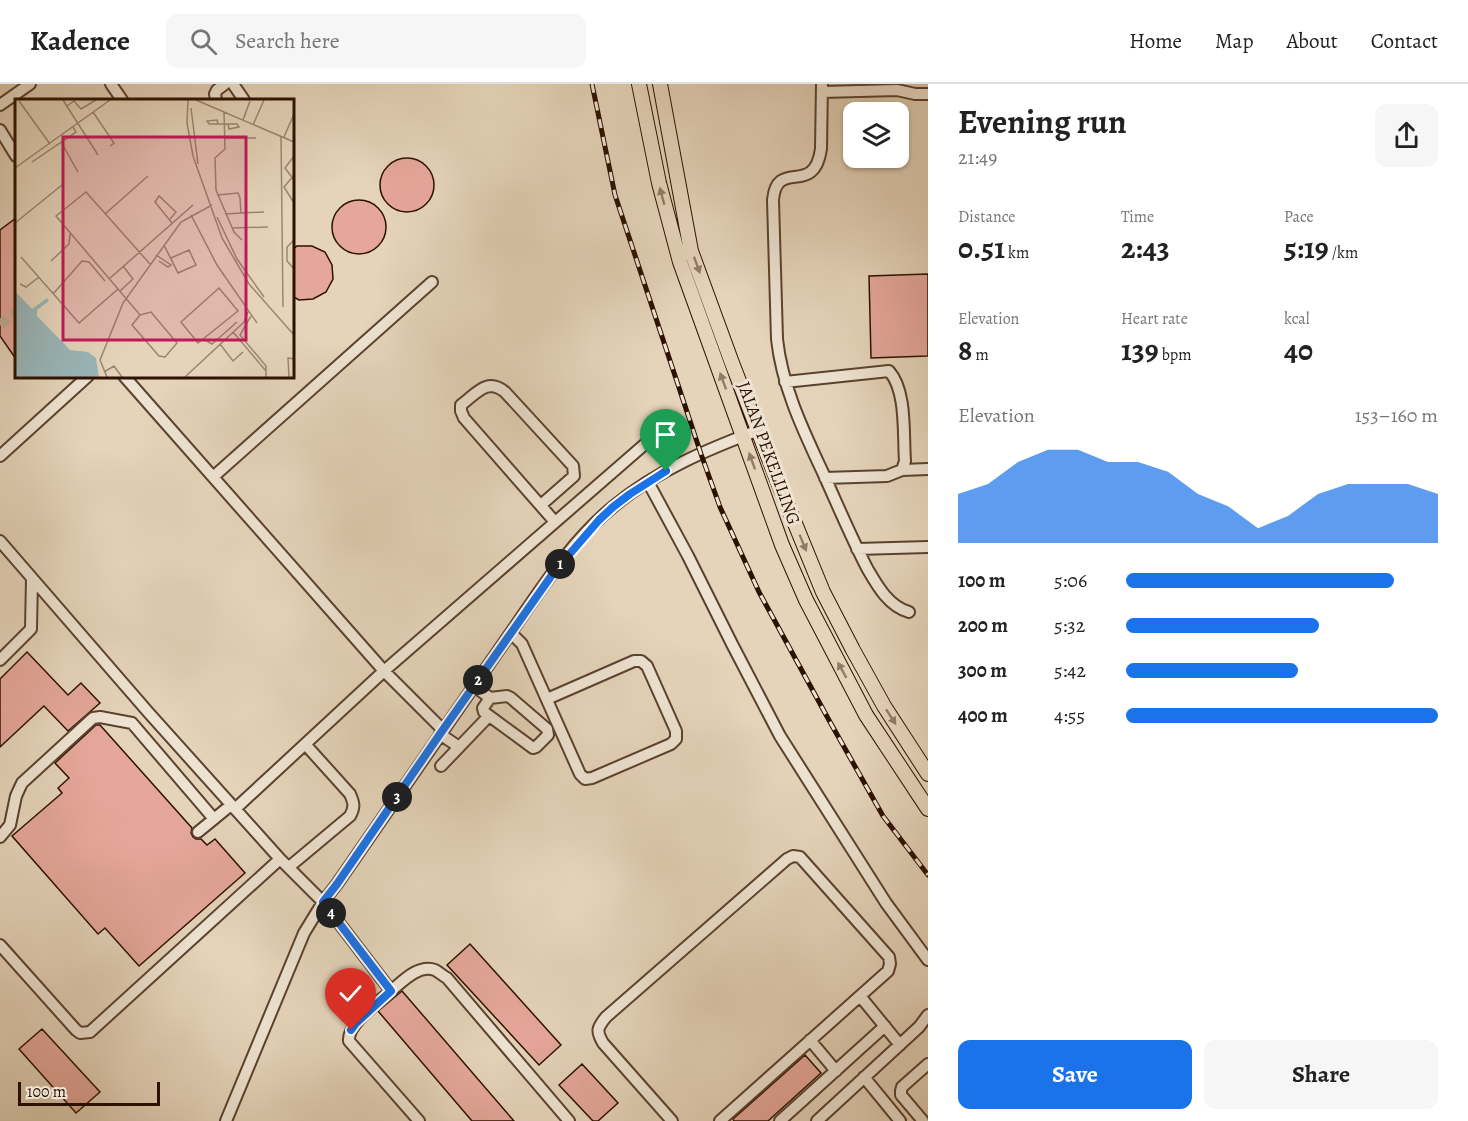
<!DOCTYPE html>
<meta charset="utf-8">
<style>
:root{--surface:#fff;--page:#f6f6f6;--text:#222;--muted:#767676;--line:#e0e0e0;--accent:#1a73e8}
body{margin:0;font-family:Alegreya,serif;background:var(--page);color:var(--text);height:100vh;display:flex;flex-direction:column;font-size:22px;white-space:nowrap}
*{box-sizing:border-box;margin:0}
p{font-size:20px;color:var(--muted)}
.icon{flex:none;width:33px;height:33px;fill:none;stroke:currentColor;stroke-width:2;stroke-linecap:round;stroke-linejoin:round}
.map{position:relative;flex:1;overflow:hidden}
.sheet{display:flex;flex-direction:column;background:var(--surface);width:540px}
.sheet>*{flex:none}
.tools{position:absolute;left:843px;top:18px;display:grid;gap:12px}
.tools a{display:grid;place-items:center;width:66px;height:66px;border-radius:12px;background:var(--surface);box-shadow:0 2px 4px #0004;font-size:30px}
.scale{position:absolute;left:18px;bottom:15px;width:142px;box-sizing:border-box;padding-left:6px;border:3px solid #2d1101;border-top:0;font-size:16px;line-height:21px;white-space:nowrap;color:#2d1101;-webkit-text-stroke:4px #eee3d2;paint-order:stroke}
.pin{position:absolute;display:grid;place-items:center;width:51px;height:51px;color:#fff;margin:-62px -26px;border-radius:50% 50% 50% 0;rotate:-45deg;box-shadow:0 0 6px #0007}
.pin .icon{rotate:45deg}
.km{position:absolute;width:30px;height:30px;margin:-15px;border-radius:50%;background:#222;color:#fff;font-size:16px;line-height:30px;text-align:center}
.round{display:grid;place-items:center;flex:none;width:63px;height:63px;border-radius:12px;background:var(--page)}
.summary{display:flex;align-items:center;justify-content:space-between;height:102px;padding:0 30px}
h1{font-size:33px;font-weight:600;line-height:45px}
.metrics{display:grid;grid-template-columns:repeat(3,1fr);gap:9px;height:102px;padding:6px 30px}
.metrics div{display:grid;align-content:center}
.metrics b{font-size:30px;font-weight:600}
.metrics small{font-size:16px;font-weight:400}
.metrics p{font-size:16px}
.chart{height:168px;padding:12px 30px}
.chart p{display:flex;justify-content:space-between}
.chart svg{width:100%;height:108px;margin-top:6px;fill:var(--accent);opacity:.7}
.cta{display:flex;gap:12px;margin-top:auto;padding:12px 30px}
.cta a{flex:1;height:69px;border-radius:12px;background:var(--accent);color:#fff;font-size:24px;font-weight:600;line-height:69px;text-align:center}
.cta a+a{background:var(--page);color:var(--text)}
ul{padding:0 30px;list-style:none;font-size:20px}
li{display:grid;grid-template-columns:96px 72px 1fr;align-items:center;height:45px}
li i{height:15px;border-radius:8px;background:var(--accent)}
header{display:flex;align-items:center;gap:36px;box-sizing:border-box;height:84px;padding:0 30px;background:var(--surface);border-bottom:2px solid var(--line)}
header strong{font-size:28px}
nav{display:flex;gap:33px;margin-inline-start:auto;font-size:21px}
.search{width:420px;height:54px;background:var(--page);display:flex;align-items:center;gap:15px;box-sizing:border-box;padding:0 21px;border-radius:12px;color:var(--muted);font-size:22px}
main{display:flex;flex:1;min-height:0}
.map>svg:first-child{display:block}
</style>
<header>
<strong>Kadence</strong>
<div class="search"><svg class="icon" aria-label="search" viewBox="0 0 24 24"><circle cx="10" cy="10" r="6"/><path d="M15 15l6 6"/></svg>Search here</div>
<nav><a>Home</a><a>Map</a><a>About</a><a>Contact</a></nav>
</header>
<main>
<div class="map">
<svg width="928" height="1037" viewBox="0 0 928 1037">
<rect width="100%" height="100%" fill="#e5d4ba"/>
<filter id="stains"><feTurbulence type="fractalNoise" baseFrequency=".00333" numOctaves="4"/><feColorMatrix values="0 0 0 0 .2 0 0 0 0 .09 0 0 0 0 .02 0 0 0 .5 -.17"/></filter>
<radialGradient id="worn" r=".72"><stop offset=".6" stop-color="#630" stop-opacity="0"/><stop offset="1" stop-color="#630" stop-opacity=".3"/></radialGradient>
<path fill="#e5a79a" stroke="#2d1101" stroke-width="1.5" d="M380 101a27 27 0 1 1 54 0a27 27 0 1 1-54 0Z
M332 143a27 27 0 1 1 54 0a27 27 0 1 1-54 0Z
M16,134V275L0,252V146Z
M297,162H312L325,168L332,181L333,195L326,208L313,215L299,216L292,212V165Z
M928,190V272L871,274L869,192Z
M27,568L68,611L81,599L100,619L68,647L44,622L0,663V595Z
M96,641H100L192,744L191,749L193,753L196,755H201L207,761L215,755L245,789L139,882L105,844L98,850L12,752L62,709L58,704L69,694L55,679Z
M470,860L561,961L539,981L447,881Z
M402,907L514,1037H472L378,927Z
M42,945L100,1008L76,1029L19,965Z
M805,971L821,989L768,1037H734L733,1035Z
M582,980L618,1019L598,1037H593L559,1001Z"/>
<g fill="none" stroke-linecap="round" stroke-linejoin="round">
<path stroke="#c0ad95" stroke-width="10" stroke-dasharray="10 5" stroke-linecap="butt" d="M0,241L16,228"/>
<defs>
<path id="minor" d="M111,0L122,16
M233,0L244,16
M822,0L821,65C814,114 777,73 773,116L777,255C782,303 804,348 824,391C838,422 851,453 867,484C877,501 888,522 909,528
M822,8L897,6L915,10H928
M216,16L215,10L217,6L225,0
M0,21L30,0
M0,46L16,72
M124,292L384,587L443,646
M785,298L889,287C907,307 903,350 905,377L902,386L887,392L825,394
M0,372L88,292
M902,386L928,385
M213,393L432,198
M648,398L688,472L732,560L780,652L886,819L928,876
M541,421L574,392L573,382L505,308C487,293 476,310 461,321V327L464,334L555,438
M0,457L148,628L280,775L323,818L391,907C402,898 418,880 435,886C439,888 443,892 447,894L569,1037
M857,465L928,463
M511,549L522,560L580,690L585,695L592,694L671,660L676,655V647L647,582L641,577H634L547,615
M0,576L31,545L32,494
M474,602L490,614L507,612L511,614L547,645L548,651L536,663L533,664L488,631
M440,650L459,663
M441,682L486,635L488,631L484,628L483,624L490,614
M235,725L384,587L660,347
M198,748L231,721
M0,753L10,741L16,712L22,699L93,634L100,633L132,639L214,735
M289,783L350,732C355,723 354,719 350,710L305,660
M0,861L76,946L80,949L90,948L280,775
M391,907C379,918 347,940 349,957L419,1037
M860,912L900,961
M810,956L836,987
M864,993L900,1037
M226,1037L304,849L323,818L337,800C392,720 447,640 503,560C536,513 569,458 614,422C656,387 708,365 759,346
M672,1037L603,959C596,947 597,944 606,933L787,775L793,772L800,773L889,873L890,880L888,887L720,1037
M780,1037L885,942
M817,1037L919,943L928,931
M923,1037L901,1011V1007L902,1003L928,980"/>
<path id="major" d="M639,0L659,99L680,178L782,461L806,516L866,631L928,725
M660,0L691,167L732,279L778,398L823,508L853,566L884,622L928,690"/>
</defs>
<use href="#minor" stroke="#5b422f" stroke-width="14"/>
<use href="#major" stroke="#2d1101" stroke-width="16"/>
<use href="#minor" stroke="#eee3d2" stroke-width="10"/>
<use href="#major" stroke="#e5d4ba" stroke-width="14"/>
<defs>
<path id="rail" d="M592,0L615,111L701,370L720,423L759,508L830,638L883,732L928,791"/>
</defs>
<use href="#rail" stroke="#2d1101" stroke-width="5"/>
<use href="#rail" stroke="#eee3d2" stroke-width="3" stroke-dasharray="9" stroke-linecap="butt"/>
</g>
<defs><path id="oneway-solid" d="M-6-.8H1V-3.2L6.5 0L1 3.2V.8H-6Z" transform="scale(1.5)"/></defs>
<g fill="#927c67">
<use href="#oneway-solid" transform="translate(662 112) rotate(-105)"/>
<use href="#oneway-solid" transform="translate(697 181) rotate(70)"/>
<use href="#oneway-solid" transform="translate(723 297) rotate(-110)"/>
<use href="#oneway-solid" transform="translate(752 377) rotate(-110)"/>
<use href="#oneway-solid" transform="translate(803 459) rotate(68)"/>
<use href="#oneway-solid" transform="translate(842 586) rotate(-119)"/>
<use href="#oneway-solid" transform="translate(891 633) rotate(57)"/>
</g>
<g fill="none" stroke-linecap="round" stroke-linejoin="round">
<defs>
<path id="route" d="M351,946L356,939L391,907L323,818L337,800L440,650L554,488L599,436L613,423L630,410L666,387"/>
</defs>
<use href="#route" stroke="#fff" stroke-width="12"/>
<use href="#route" stroke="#1a73e8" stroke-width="8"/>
</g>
<g text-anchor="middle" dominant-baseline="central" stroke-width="6" stroke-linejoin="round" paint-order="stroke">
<g font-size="18" fill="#2d1101" stroke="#eee3d2">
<text transform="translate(769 369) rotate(70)">JALAN PEKELILING</text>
</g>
</g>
<g transform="translate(15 15)">
<rect width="279" height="279" fill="#e5d4ba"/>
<path d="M0,192L17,210L32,199L34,202L22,211V217L55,251L73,253L81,259L84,278H0Z" fill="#99b6b9"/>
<path fill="none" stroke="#9b8670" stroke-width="1.5" d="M48,1L83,56M173,1L172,24L178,57L207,139L234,185L279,236M181,1L279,43M4,2L35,45M52,7L59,2L66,10L81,1M176,9L183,65M78,13L99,44L95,47M209,13L210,50L200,59L201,91L219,133L227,141M228,21L235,2M203,25L202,21L192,22L194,25H209M209,25H222L224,28L214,30L213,25M238,26L249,1M266,37L268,208M269,38L279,15M210,39H241M46,43L63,73M279,57L270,69L279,81M17,63L61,33L58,28M0,69L95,1M279,76L269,88L279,104M202,96L223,94L225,99L226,114L210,115M226,114L249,113M90,115L133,77M176,116L202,166L242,224M202,118L222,160L249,198M155,120L161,113L144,97L140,103L157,124M0,124L47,86M217,129L253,128M279,141L272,148V162L279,170M149,146L163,174L181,166L174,151L156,159M141,156L156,166L153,168L144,162M6,158L64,224L103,190M36,162L54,145L55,135M94,180L178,106M5,185L11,188L24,178M204,189L223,212L183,244L166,223ZM105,192L118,180L108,167M38,195L67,162L74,163L90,182M125,216L117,226L144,257L150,258L162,244L136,213L125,216L41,117L71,93L135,165M236,217L225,236L251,267V278M218,233L251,272M190,241L197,245L222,223M205,245L218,262L228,253M89,273L99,267L107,278M92,278L85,261L108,204L166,123L197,106M170,278L229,223L233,213M274,278L273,259L279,260"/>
<path fill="#c2185b" fill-opacity="0.15" stroke="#c2185b" stroke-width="3" d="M48,38H231V241H48Z"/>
<rect width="279" height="279" fill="none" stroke="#2d1101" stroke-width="3"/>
</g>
<rect width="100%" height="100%" filter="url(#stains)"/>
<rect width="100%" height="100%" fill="url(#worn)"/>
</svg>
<div class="tools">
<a><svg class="icon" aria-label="layers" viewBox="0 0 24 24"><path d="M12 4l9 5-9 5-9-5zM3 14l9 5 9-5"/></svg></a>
</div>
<div class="scale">100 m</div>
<div class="pin" style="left:666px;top:387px;background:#1e9e55"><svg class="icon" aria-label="arrive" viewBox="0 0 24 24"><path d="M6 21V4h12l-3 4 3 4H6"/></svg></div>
<div class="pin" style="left:351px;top:946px;background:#d93025"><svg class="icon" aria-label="check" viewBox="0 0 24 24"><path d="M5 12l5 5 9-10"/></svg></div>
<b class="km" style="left:560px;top:480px">1</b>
<b class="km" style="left:478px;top:596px">2</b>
<b class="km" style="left:397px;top:713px">3</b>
<b class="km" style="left:331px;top:829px">4</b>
</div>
<section class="sheet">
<div class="summary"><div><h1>Evening run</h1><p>21:49</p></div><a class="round"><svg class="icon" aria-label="share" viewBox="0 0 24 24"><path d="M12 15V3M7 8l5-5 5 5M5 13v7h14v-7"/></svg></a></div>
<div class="metrics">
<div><p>Distance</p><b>0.51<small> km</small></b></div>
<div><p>Time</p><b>2:43</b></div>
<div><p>Pace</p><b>5:19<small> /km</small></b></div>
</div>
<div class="metrics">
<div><p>Elevation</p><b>8<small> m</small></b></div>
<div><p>Heart rate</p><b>139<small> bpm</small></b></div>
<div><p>kcal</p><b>40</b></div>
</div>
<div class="chart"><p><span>Elevation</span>153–160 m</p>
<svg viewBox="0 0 160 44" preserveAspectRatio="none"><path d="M0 44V24L10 20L20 11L30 6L40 6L50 11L60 11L70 15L80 24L90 29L100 38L110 33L120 24L130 20L140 20L150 20L160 24V44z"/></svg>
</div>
<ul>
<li><b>100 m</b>5:06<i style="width:86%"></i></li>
<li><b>200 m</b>5:32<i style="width:62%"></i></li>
<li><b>300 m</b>5:42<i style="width:55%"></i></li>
<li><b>400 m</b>4:55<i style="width:100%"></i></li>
</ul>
<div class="cta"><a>Save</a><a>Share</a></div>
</section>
</main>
